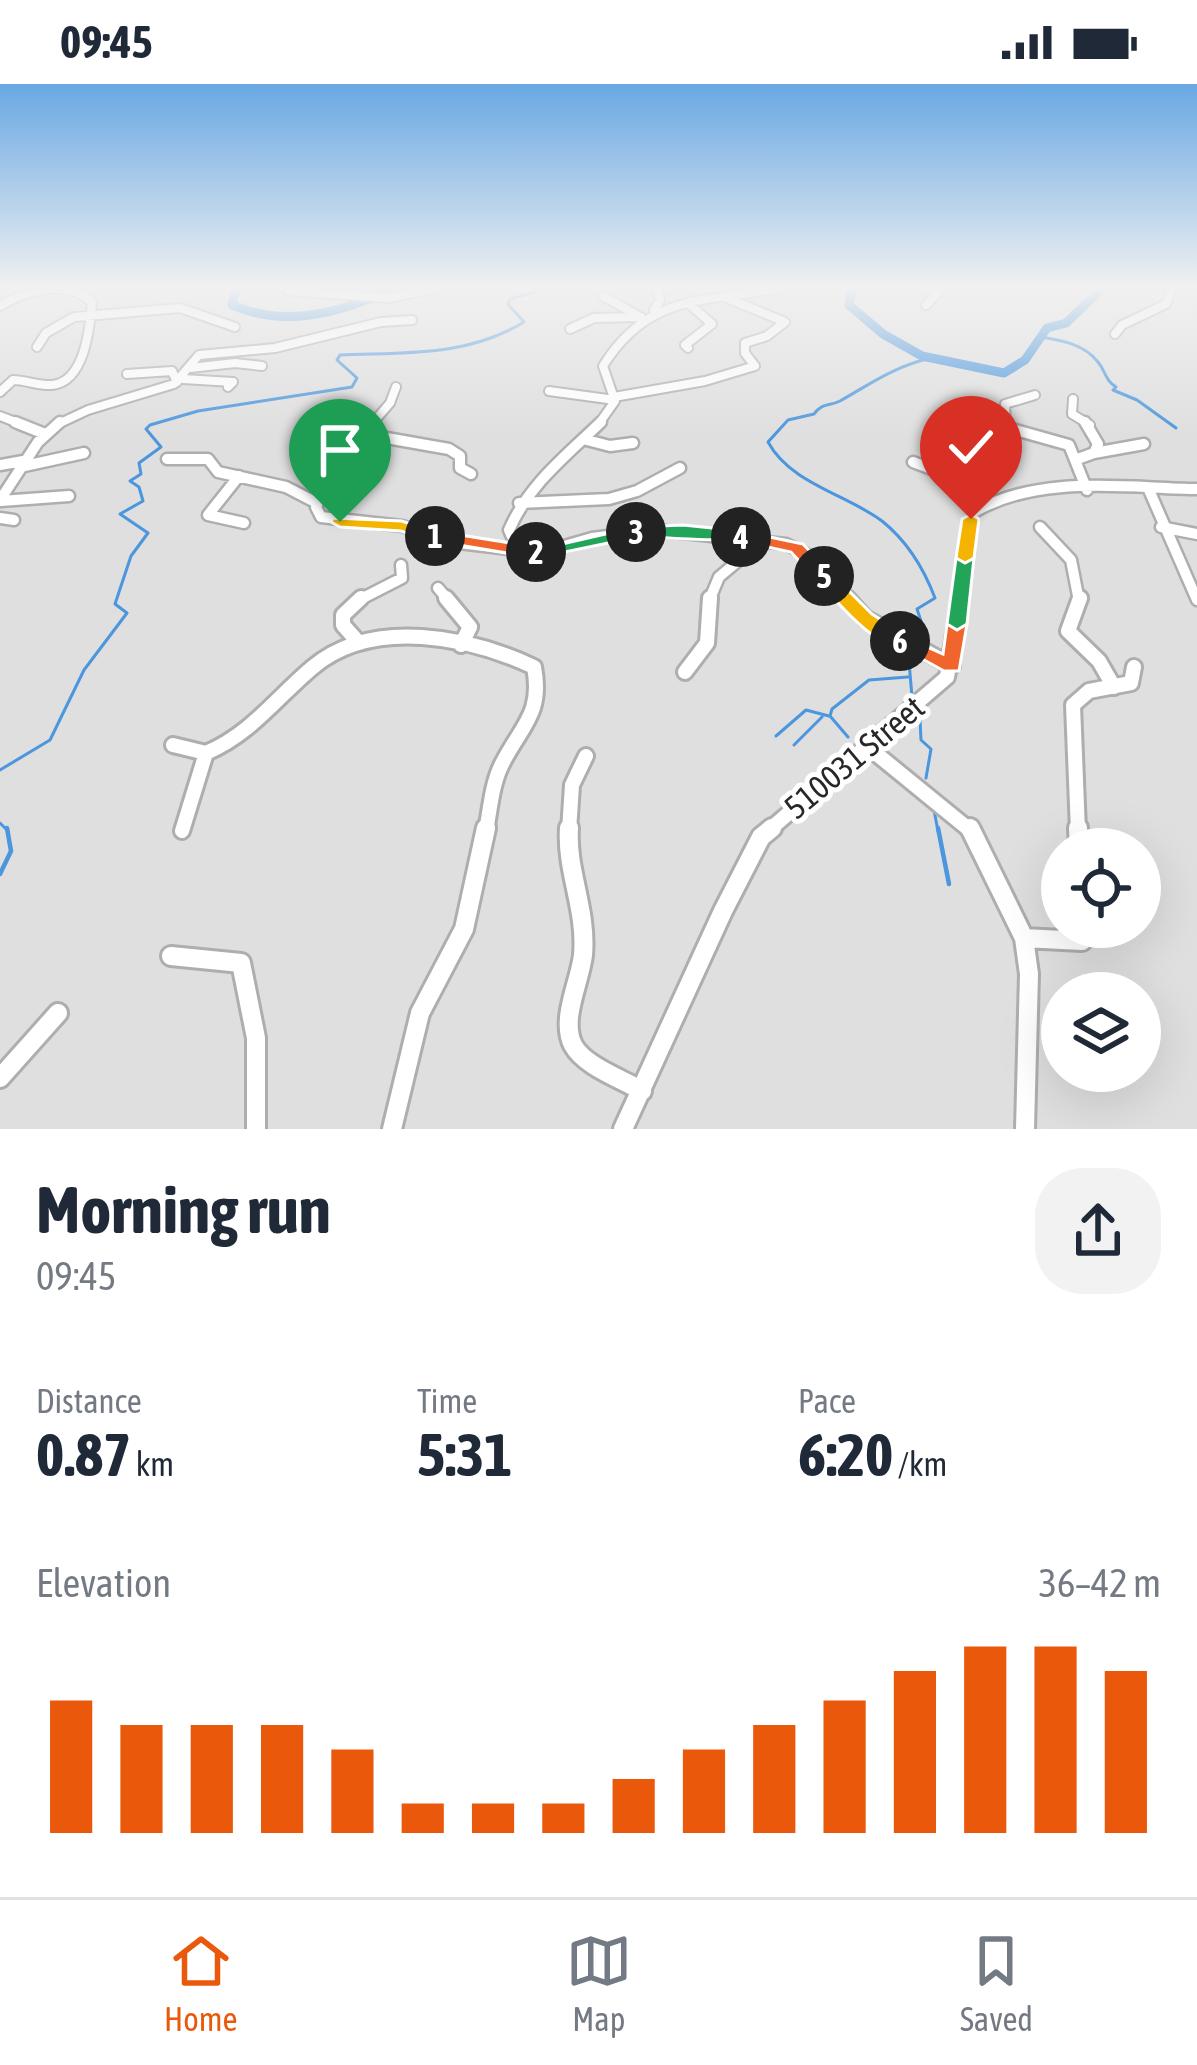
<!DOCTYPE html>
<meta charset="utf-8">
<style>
:root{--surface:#fff;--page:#f2f2f3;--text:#1f2937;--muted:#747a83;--line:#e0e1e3;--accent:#ea580c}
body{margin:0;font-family:"Asap Condensed",sans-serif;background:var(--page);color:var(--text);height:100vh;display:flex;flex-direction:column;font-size:45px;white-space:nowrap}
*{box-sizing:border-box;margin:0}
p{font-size:39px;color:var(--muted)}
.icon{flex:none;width:66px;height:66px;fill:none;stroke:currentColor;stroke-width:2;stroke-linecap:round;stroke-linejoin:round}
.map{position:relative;height:1045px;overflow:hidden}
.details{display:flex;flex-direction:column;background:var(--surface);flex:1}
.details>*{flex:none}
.buttons{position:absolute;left:1041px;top:744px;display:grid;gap:24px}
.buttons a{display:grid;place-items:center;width:120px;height:120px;border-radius:50%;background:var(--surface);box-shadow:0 12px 48px #0002;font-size:60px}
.pin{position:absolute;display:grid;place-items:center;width:102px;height:102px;color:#fff;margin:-123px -51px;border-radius:50% 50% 50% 0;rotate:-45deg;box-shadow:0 0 12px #0007}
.pin .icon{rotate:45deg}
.km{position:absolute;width:60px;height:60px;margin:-30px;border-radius:50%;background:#222;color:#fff;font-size:33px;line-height:60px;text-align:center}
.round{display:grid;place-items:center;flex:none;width:126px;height:126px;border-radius:48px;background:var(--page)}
.headline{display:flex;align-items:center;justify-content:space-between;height:204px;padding:0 36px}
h1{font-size:66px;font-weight:700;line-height:90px}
.figures{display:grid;grid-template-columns:repeat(3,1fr);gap:18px;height:204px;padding:12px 36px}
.figures div{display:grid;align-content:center}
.figures b{font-size:60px;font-weight:700}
.figures small{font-size:33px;font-weight:400}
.figures p{font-size:33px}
.chart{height:336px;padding:24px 36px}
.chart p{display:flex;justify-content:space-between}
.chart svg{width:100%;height:216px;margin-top:12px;stroke:var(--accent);stroke-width:6}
.status{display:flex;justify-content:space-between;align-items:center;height:84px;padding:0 60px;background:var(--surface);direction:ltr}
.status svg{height:33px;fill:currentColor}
.dock{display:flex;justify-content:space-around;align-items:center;height:168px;border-top:3px solid var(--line);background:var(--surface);font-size:33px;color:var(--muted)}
.dock a{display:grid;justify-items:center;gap:6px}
.dock .active{color:var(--accent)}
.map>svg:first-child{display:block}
</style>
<div class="status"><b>09:45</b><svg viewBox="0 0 49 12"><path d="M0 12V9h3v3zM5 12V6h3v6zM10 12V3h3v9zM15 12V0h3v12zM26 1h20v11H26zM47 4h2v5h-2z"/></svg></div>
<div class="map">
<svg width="1197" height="1045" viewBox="0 0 1197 1045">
<rect width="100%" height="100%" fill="#dfdfe0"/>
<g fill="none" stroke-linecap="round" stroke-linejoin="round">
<path stroke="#4b96dc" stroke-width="3" d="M1040,253C1061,256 1084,260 1098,278C1106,288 1105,296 1116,303L1113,306L1137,316L1176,344
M917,554L923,543L917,525L935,514C924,485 907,457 882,437C846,410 791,400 768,358L788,336L814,330C823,318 828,323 840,317C870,300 895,282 931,274
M908,566L912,613
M920,635L921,656L931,665L926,694
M776,652L806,626L829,632
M848,653L830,632L832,625L869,596L908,593
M794,661L822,633
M0,686L50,656L84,586L127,529L115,520L131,472L148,449L120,430L143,417L139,403L130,397L141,390L139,379L161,363L146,345L150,341L198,327L352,303L357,294L337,276L340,271C405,268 467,273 524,238L508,220L510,215L545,205
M933,721L938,747
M0,739L8,747"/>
<path stroke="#4b96dc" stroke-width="4.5" d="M938,744L949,800
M0,790L11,767L7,744"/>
<path stroke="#4b96dc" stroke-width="9" d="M236,205L232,221C286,244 341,229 392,205
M852,205L849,221L883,250L922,272L1004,289L1025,276L1047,244L1066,239L1102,205"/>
<defs>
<path id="minor-far3" d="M291,205L288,207L389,214L431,205
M603,212L637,231
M688,219L712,240L685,261L688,264
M926,221L941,205
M0,222C27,206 66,195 92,218C90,243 85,298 52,301C39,302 26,296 13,296L0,308
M654,226L660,216L657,205
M570,245L594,234L641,233
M1115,250L1122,241L1166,220L1171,205
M37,263L46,249L74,233L180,224L235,243
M190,284L235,279L262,282
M127,290L172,287L177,298
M183,295L233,298L228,303
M549,307L615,316
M614,313L705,297L755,282L745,269V259L767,252L785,238L727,214
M1073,315L1072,330L1090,341
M0,332L23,341
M56,341L88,326L174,300L199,271L275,264L381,238L412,236
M371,341L390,319L396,303
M598,341L615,317L603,282C647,211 701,218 775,205
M1006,341L1005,320L1035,311"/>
<path id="minor-far2" d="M15,338L45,350
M374,338L331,389L316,423L321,433L402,442L459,459L540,469L592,454L655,446L786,460L806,470L849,517
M1007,338L1005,343L1069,361L1087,406
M950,347L966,351L1005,343
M364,350L449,365L460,372V384L471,390
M583,355L610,362L633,359
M321,361L357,360
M1094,369L1144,360
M167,375H208L218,388L286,403L317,419
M1075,376L1094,369L1098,360L1085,338
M913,378L945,390L986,420
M0,381L23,377
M20,383L84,369
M239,392L208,431L244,439
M1149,406L1197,516
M0,416L38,358L60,338
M1,417L69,412
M519,419L609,415L637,407L680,384
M0,434L14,436
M1040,443L1071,476L1079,517
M1161,443L1197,450
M517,464L509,446C529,400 566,372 601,338
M438,504L449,517
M357,517L402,494L401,481
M709,517L719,493L763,456
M959,517L974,428C1040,390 1124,404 1197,405"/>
<path id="minor-far1" d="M446,514L470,543L461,561
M847,514L865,534L952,582
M1080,514L1068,547L1099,577L1114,603
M359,559L343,541V531L361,514
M685,588L707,559L710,514
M173,661L206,669
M868,663L971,747
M182,747L206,669C251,650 277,613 313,583C373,533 470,553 534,583C543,630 521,642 502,680C492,699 490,726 486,747
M569,747L572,701L586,672
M768,747L947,593L960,514
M1078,747L1073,621L1089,607L1131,599L1134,583"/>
<path id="minor" d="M569,744C566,787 587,825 583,871C580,898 560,935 573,961C584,982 622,995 642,1007
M970,744L1024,854L1029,890L1025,1045
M1078,744L1079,765
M1024,854L1082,857L1083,843
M171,872L241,879L256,954V1045
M0,994L58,929
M392,1045L420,929L464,845L486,744
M623,1045L723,827L761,753L772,744"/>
</defs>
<use href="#minor-far3" stroke="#aeaeaf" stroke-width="12"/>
<use href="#minor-far2" stroke="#aeaeaf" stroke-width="15"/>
<use href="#minor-far1" stroke="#aeaeaf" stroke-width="20"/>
<use href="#minor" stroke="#aeaeaf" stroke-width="24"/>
<use href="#minor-far3" stroke="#fff" stroke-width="8"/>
<use href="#minor-far2" stroke="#fff" stroke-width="10"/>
<use href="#minor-far1" stroke="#fff" stroke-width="14"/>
<use href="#minor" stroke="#fff" stroke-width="18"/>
</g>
<linearGradient id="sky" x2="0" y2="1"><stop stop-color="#69a8e3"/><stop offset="0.58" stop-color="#f1f1f1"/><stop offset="1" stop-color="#f1f1f1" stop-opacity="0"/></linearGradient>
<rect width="1197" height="351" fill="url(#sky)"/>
<path fill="#f5b400" stroke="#fff" stroke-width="3" d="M333,434L402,437L444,452L435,458L401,447L340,443L331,438Z"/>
<path fill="#f0652b" stroke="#fff" stroke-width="3" d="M435,447L536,463L545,468L536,474L429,456L427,452Z"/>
<path fill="#22a559" stroke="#fff" stroke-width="3" d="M636,443L644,448L642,452L536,474L527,468Z"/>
<path fill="#22a559" stroke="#fff" stroke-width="3" d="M683,441L741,447L750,453C741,459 637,454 627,448L636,443Z"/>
<path fill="#f0652b" stroke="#fff" stroke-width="3" d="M741,447L803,460L833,492L817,496L791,468L735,456L732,453Z"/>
<path fill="#f5b400" stroke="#fff" stroke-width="3" d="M817,488H830L872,530L908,553V562C874,566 839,519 817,496Z"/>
<path fill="#f0652b" stroke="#fff" stroke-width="3" d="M957,533L967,540L959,587H944L890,557L900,551L943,570L947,540Z"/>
<path fill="#22a559" stroke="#fff" stroke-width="3" d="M965,468L974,474L967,540L957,546L947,540L956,474Z"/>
<path fill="#f5b400" stroke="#fff" stroke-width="3" d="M971,430L979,435L974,474L965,479L956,474L962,435Z"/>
<g text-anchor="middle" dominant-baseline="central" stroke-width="10" stroke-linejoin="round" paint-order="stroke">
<g font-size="33" fill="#272728" stroke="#fff">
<text transform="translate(854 673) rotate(-40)">510031 Street</text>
</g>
</g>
</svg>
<div class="buttons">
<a><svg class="icon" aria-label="locate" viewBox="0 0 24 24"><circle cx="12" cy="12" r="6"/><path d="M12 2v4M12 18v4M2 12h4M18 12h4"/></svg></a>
<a><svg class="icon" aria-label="layers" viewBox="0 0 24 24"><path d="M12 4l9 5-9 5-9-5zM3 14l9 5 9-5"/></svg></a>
</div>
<div class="pin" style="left:340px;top:438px;background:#1e9e55"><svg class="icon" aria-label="arrive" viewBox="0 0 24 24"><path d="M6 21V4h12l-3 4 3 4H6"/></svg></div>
<div class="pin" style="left:971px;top:435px;background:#d93025"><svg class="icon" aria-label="check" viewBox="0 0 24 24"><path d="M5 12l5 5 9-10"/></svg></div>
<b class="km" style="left:435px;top:452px">1</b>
<b class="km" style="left:536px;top:468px">2</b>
<b class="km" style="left:636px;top:448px">3</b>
<b class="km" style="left:741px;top:453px">4</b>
<b class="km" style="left:824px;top:492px">5</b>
<b class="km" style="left:900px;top:557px">6</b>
</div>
<section class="details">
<div class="headline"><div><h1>Morning run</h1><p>09:45</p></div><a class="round"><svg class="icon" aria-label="share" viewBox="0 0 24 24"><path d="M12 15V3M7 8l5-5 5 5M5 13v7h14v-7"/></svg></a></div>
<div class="figures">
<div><p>Distance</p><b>0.87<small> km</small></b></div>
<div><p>Time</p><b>5:31</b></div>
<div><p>Pace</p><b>6:20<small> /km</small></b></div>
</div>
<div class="chart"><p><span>Elevation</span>36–42 m</p>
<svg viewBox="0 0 160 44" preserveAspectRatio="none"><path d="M5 44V17M15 44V22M25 44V22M35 44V22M45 44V27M55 44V38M65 44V38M75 44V38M85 44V33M95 44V27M105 44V22M115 44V17M125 44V11M135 44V6M145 44V6M155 44V11"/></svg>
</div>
</section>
<nav class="dock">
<a class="active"><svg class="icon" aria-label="home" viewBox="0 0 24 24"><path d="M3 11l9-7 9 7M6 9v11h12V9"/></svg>Home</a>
<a><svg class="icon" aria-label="map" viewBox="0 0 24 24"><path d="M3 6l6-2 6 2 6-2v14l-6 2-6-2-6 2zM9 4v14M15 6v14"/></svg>Map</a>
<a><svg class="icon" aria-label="saved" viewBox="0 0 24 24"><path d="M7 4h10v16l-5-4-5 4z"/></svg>Saved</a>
</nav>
